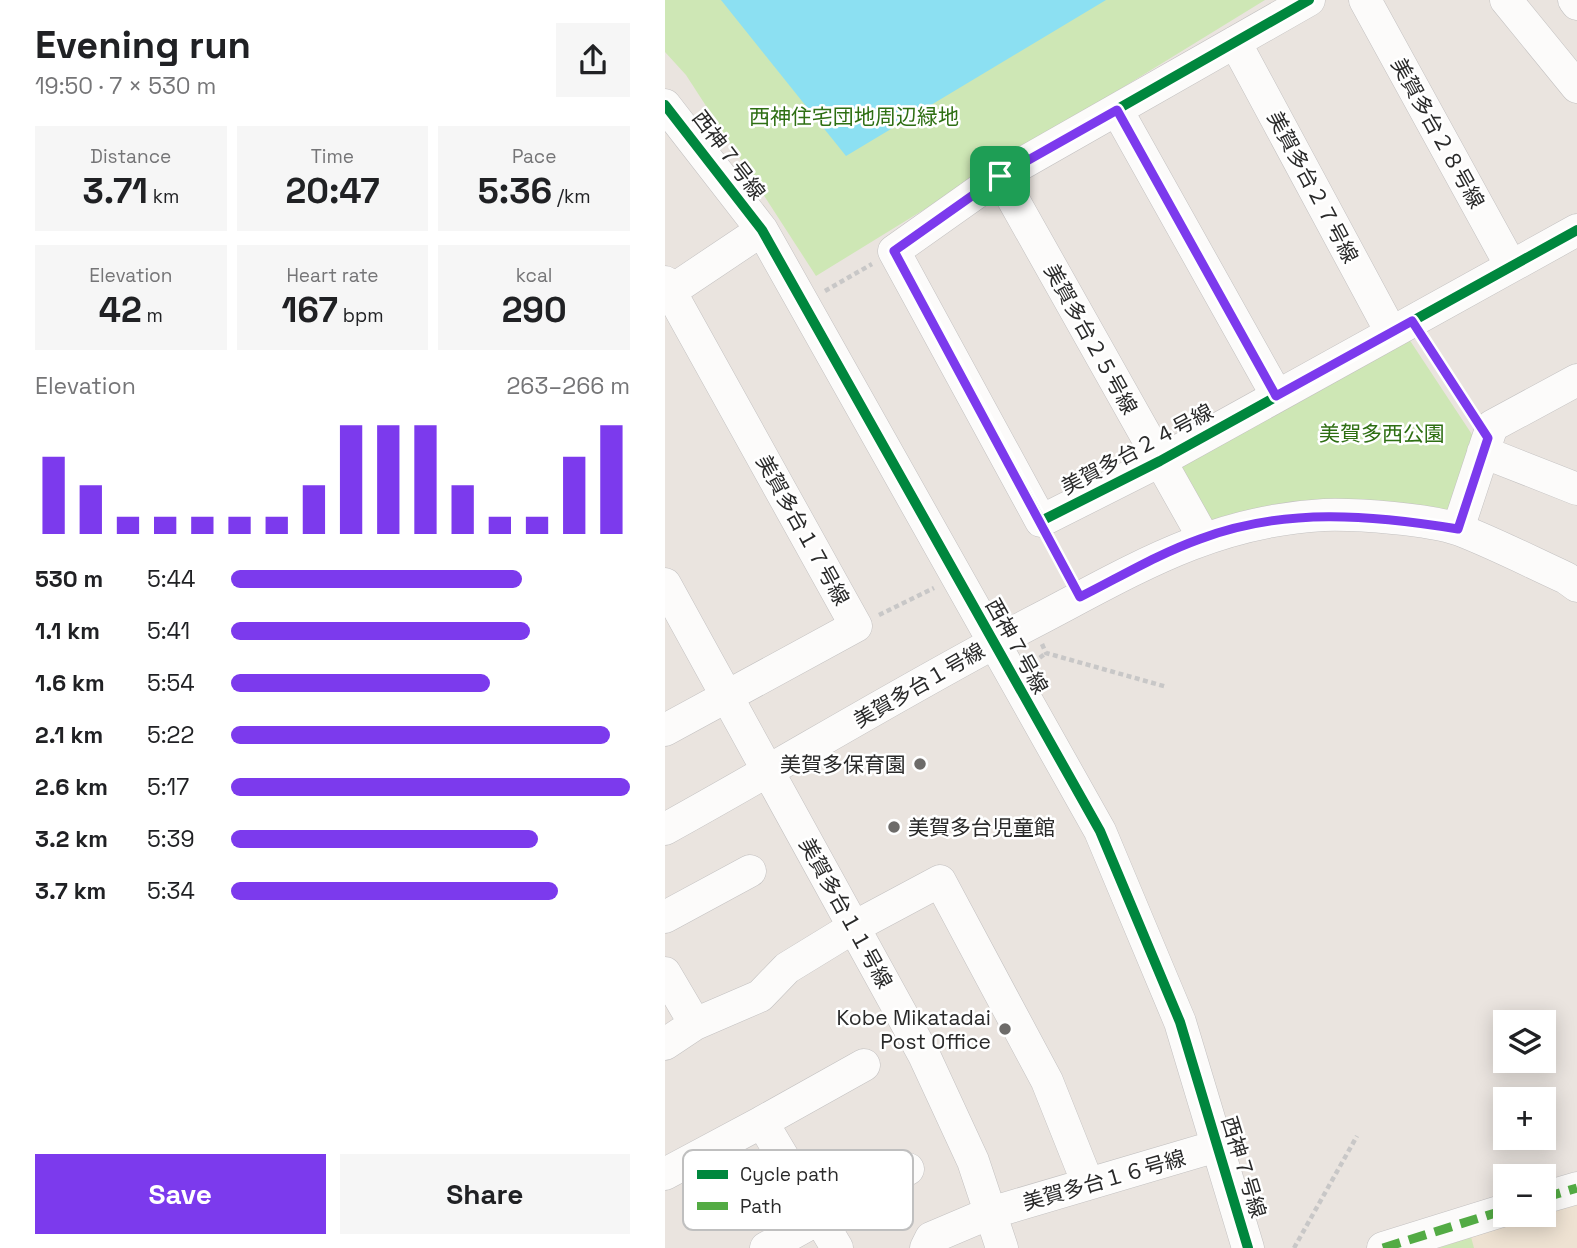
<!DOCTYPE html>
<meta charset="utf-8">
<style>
:root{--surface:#fff;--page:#f6f6f6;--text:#202124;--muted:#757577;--accent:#7c3aed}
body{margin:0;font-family:"Space Grotesk","Noto Sans JP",sans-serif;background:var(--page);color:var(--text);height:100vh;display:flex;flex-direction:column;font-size:26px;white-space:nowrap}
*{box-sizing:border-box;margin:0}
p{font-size:23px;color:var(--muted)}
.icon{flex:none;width:38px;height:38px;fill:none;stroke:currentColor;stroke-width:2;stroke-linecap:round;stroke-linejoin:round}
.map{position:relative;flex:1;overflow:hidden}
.panel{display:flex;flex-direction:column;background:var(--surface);width:665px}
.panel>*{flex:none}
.fabs{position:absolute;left:828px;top:1010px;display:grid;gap:14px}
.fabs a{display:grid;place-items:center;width:63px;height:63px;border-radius:0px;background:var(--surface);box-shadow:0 4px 18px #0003;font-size:35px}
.pin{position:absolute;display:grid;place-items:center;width:60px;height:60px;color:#fff;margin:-30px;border-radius:14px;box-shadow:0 4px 10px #0006}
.round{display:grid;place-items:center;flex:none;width:74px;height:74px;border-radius:0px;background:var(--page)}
.summary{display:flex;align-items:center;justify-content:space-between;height:119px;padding:0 35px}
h1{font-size:38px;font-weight:600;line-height:52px}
.stats{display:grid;grid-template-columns:repeat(3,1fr);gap:10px;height:119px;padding:7px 35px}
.stats div{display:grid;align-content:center;border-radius:0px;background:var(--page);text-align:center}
.stats b{font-size:35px;font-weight:600}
.stats small{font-size:19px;font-weight:400}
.stats p{font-size:19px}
.chart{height:196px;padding:14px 35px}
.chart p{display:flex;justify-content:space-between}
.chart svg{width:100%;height:126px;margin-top:7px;stroke:var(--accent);stroke-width:6}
.primary-button{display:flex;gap:14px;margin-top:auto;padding:14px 35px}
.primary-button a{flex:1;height:80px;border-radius:0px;background:var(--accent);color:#fff;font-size:28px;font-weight:600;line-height:80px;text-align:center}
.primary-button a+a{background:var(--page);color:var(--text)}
ul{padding:0 35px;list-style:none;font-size:23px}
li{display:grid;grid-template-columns:112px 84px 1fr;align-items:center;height:52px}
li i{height:18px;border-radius:9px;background:var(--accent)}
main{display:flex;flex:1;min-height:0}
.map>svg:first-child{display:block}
</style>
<main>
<section class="panel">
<div class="summary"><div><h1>Evening run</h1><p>19:50 · 7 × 530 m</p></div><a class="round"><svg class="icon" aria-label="share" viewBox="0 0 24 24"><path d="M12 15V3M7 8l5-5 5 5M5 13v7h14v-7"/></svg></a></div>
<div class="stats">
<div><p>Distance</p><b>3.71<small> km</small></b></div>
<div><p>Time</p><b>20:47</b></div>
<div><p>Pace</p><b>5:36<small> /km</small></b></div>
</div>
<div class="stats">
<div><p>Elevation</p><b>42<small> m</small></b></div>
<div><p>Heart rate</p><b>167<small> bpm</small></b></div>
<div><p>kcal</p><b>290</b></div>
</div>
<div class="chart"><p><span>Elevation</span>263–266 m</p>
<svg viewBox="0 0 160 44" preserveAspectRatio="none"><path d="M5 44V17M15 44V27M25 44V38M35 44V38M45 44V38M55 44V38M65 44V38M75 44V27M85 44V6M95 44V6M105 44V6M115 44V27M125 44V38M135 44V38M145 44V17M155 44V6"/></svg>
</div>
<ul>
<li><b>530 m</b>5:44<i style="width:73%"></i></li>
<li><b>1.1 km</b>5:41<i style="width:75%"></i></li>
<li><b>1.6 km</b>5:54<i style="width:65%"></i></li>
<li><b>2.1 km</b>5:22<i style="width:95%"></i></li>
<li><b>2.6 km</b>5:17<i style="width:100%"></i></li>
<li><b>3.2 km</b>5:39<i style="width:77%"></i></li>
<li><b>3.7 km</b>5:34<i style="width:82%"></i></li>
</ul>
<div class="primary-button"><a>Save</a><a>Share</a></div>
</section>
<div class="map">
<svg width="912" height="1248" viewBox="0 0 912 1248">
<rect width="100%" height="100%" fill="#eae4df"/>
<path fill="#eee2d2" d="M912,1201V1248H762L867,1215L878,1214L879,1211Z"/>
<path fill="#cee7b5" d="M0,0H600L151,276L21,75L0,52Z
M742,336L808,436L785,512L542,524L513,470L517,460Z
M806,1237L809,1248H774Z"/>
<path fill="#8ce0f2" d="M56,0H441L181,156Z"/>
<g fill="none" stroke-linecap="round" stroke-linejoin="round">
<defs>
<path id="minor" d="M644,0L335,176L229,251L376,521L495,461L912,230
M700,0L846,266
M841,0L912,87
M909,0L912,4
M570,42L726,332
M0,105L97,230L435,831L515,1022L583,1248
M452,110L612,396
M335,176L538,537
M0,282L191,626L0,730
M0,295L97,230
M818,452L912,489
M793,529L827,426L912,380
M0,584L259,1055L308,1161L337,1248
M0,829C127,759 250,683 378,617C473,567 549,521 659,515C692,514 765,519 795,530C831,544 866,562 901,578L912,586
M0,917L85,871
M0,973L30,1024
M0,1044L30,1024L95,996L122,968L189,927L275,881L382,1081L423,1184
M97,1122L199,1065
M0,1174L97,1122L172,1248
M878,1198L912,1188
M101,1248L243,1169
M261,1248L266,1238L325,1213L552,1146
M718,1248L840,1210"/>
</defs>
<use href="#minor" stroke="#c3c1c1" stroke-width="33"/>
<path stroke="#c8c7c7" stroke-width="4.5" stroke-dasharray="5 3.5" stroke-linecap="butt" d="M160,291L207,264
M761,342L808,414
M388,544L404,576
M214,615L269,588
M377,644L381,653L502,687
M368,663L381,653
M629,1248L692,1136"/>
<use href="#minor" stroke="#fcfbfa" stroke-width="32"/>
<path stroke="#53ab44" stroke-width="9" stroke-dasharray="18 9" stroke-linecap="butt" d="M878,1198L912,1188
M718,1248L840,1210"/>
<defs>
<path id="cycleway" d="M644,0L335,176L229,251L376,521L495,461L912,230
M0,105L97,230L435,831L515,1022L583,1248"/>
</defs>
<use href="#cycleway" stroke="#fff" stroke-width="15"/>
<use href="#cycleway" stroke="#00873e" stroke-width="10"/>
</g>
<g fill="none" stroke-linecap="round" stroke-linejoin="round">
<defs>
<path id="route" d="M452,110L611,396L747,321L823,438L793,529C707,515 619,507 535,539C493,554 455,577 415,597L229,251L335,176Z"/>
</defs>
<use href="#route" stroke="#fff" stroke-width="14"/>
<use href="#route" stroke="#7c3aed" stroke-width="9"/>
</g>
<g fill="#6d6b69" stroke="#fff" stroke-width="2.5">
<circle cx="255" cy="764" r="7"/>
<circle cx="229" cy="827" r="7"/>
<circle cx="340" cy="1029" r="7"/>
</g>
<g text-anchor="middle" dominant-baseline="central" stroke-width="5" stroke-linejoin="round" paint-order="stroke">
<g font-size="21" fill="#2e6f13" stroke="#fff">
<text x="189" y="116">西神住宅団地周辺緑地</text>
<text x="717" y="433">美賀多西公園</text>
</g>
<g font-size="21" fill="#2a2a2a" stroke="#fff">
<text transform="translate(773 133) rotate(61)">美賀多台２８号線</text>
<text transform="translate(64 155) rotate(53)">西神７号線</text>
<text transform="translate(648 187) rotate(62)">美賀多台２７号線</text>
<text transform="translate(426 339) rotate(61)">美賀多台２５号線</text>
<text transform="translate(472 449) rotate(-28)">美賀多台２４号線</text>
<text transform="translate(138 530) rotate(61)">美賀多台１７号線</text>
<text transform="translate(352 646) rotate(61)">西神７号線</text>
<text transform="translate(254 685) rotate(-30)">美賀多台１号線</text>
<text transform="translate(181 913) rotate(61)">美賀多台１１号線</text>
<text transform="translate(579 1167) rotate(73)">西神７号線</text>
<text transform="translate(439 1180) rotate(-16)">美賀多台１６号線</text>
</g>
<g font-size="21" fill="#2a2a2a" stroke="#fff" text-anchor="end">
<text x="241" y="764">美賀多保育園</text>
<text x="243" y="827" text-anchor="start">美賀多台児童館</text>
<text x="326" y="1017">Kobe Mikatadai<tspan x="326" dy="24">Post Office</tspan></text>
</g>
</g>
<rect x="18" y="1150" width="230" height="80" rx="10" fill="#fff" stroke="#bfbfbf" stroke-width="2"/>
<rect x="32" y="1170" width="31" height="9" fill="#00873e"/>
<rect x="32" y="1202" width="31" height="8" fill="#53ab44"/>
<g font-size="19" fill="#2a2a2a">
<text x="75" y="1181">Cycle path</text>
<text x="75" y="1213">Path</text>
</g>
</svg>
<div class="fabs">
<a><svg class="icon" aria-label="layers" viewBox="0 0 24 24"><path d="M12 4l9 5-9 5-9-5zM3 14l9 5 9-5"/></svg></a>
<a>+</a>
<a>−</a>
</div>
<div class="pin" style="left:335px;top:176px;background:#1e9e55"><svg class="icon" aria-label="arrive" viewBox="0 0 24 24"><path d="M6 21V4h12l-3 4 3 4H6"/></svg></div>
</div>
</main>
